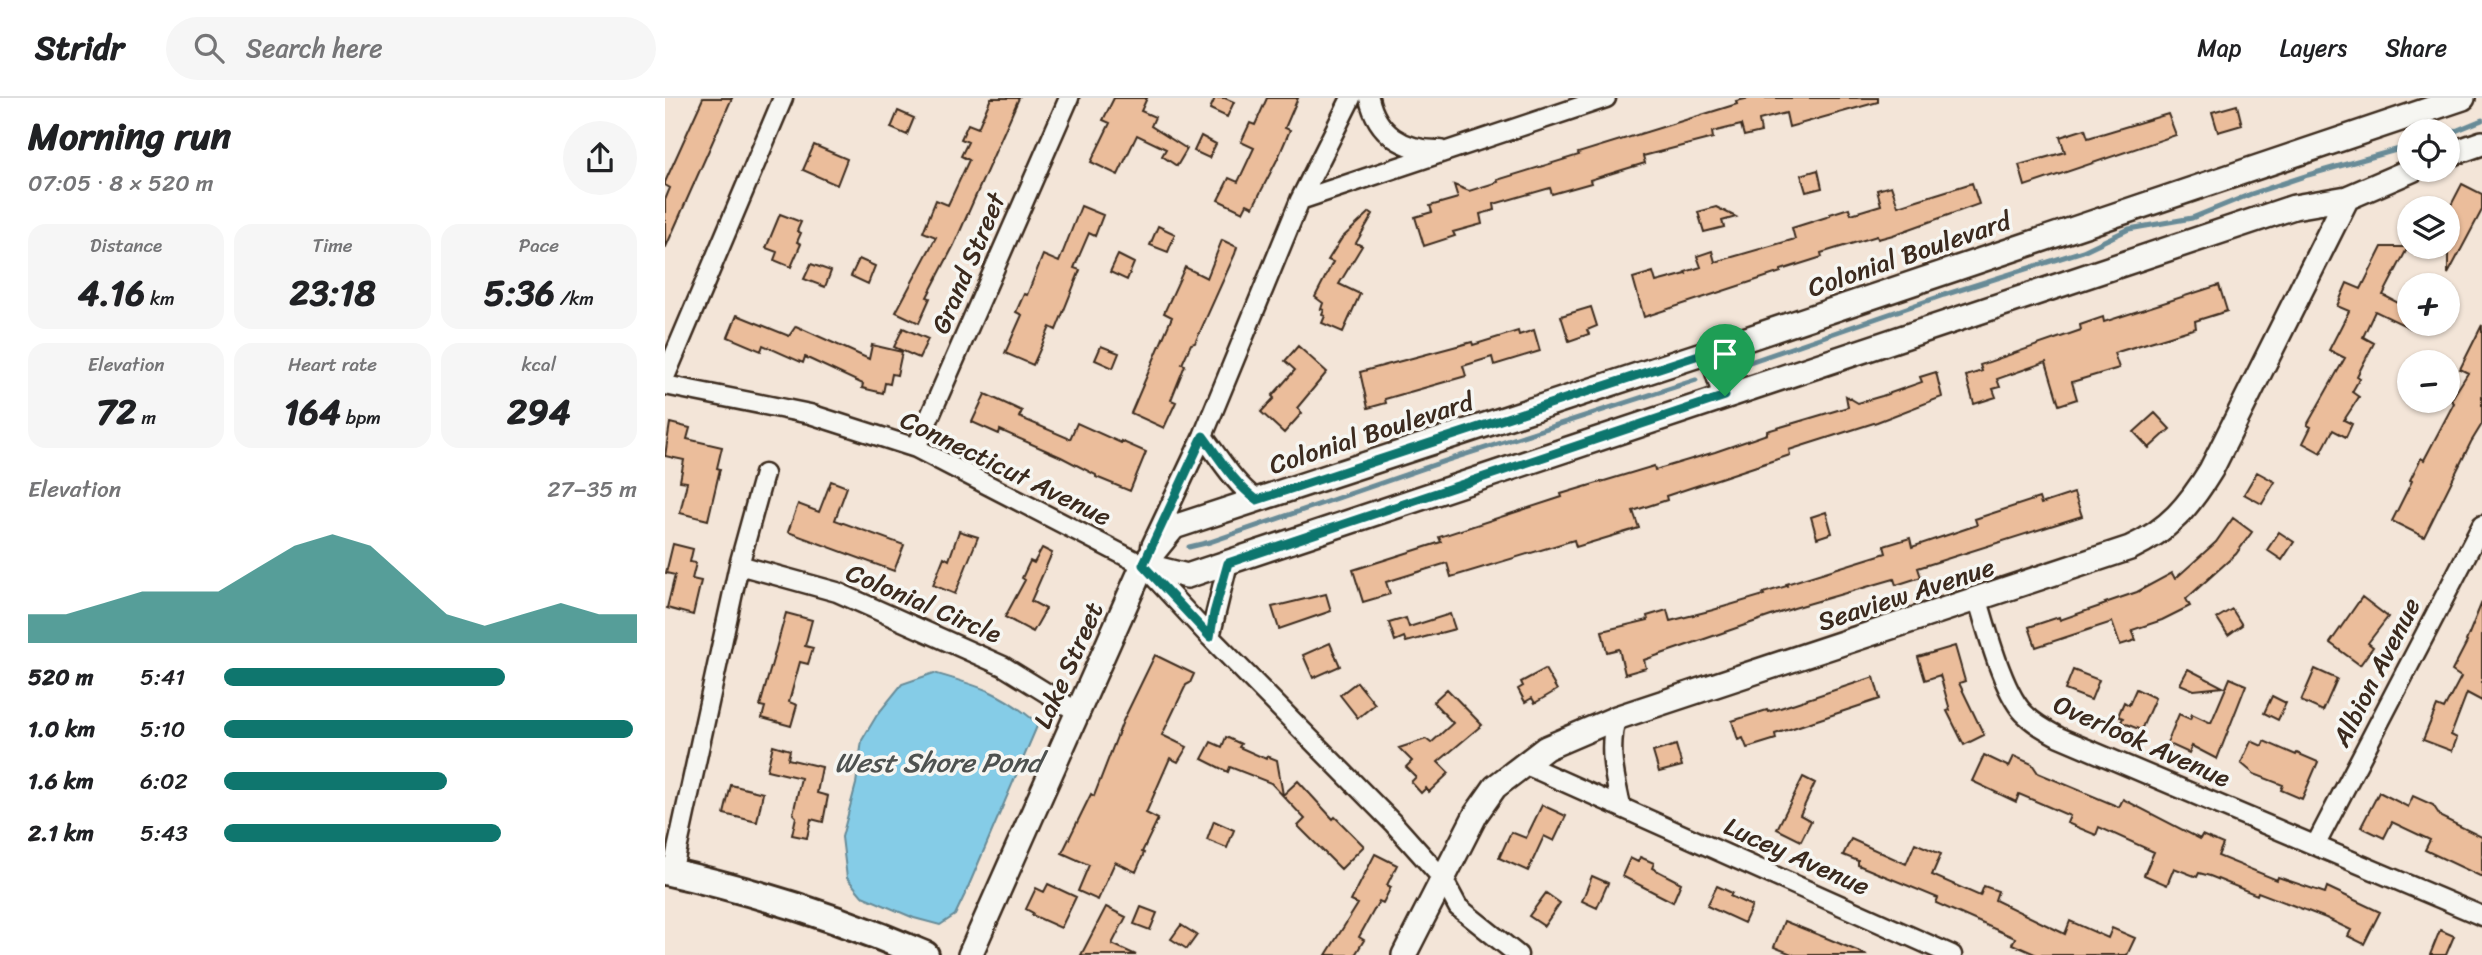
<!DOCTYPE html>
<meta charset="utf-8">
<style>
:root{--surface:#fff;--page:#f6f6f6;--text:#202124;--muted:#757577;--line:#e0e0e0;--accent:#0f766e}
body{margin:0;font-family:Sriracha,sans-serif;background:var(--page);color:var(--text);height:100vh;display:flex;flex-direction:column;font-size:26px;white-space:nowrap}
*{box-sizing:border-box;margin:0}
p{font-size:23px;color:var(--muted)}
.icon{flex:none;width:38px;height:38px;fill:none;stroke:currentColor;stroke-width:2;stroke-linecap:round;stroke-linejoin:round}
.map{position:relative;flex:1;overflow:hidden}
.panel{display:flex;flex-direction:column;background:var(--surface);width:665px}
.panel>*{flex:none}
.buttons{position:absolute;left:1732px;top:21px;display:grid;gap:14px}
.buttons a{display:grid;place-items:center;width:63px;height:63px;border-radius:50%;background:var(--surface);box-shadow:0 2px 5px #0004;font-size:35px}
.pin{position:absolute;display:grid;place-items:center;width:60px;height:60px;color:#fff;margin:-72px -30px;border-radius:50% 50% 50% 0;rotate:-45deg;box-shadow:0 0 7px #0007}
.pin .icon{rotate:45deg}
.round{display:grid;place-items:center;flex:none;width:74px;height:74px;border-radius:37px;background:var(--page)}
.overview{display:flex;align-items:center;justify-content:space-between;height:119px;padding:0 28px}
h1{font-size:38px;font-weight:700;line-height:52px}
.metrics{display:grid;grid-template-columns:repeat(3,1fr);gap:10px;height:119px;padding:7px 28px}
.metrics div{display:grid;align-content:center;border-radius:18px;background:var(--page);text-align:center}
.metrics b{font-size:35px;font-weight:700}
.metrics small{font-size:19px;font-weight:400}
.metrics p{font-size:19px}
.chart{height:196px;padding:14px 28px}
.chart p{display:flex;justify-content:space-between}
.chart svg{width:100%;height:126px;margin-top:7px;fill:var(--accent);opacity:.7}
ul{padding:0 28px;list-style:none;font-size:23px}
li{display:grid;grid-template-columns:112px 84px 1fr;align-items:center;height:52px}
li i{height:18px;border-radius:9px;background:var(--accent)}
header{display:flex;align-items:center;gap:42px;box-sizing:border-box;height:98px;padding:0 35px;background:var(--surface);border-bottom:2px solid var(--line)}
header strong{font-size:33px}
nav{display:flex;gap:38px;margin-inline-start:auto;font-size:24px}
.search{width:490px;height:63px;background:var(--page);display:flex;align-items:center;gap:18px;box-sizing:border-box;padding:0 24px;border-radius:38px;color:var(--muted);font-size:26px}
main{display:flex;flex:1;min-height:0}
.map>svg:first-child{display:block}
</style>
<header>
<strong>Stridr</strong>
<div class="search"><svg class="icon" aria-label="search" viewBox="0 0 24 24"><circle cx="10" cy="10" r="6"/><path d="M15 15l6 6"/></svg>Search here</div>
<nav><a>Map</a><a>Layers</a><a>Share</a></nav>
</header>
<main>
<section class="panel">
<div class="overview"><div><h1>Morning run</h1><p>07:05 · 8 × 520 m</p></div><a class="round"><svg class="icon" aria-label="share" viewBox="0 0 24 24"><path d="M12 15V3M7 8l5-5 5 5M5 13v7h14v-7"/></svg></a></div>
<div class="metrics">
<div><p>Distance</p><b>4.16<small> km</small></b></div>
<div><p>Time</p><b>23:18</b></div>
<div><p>Pace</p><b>5:36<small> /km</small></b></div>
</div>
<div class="metrics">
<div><p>Elevation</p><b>72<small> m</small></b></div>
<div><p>Heart rate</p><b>164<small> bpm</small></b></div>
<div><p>kcal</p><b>294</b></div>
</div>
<div class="chart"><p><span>Elevation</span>27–35 m</p>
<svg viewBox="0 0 160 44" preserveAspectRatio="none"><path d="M0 44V34L10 34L20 30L30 26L40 26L50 26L60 18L70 10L80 6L90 10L100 22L110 34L120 38L130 34L140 30L150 34L160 34V44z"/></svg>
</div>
<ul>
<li><b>520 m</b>5:41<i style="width:68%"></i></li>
<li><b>1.0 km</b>5:10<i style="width:99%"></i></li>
<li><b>1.6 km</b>6:02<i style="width:54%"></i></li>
<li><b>2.1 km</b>5:43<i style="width:67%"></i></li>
</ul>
</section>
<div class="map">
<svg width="1817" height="857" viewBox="0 0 1817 857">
<rect width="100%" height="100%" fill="#f3e5d8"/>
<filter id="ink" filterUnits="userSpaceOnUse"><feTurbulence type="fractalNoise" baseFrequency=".0143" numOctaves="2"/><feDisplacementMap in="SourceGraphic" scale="14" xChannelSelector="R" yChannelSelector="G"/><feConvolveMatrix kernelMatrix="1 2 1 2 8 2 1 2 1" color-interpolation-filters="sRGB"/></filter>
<g filter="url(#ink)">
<path fill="#85cce7" stroke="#678b97" stroke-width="2" d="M269,575C314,588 337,594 373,626L301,794L290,817L275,827L249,820L197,798L182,780L177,739L191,686L197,642L212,617L237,586Z"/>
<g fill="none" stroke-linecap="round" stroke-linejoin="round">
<path stroke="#678b97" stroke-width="5" d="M1783,36L1817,22
M1079,266L1279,197L1418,153L1464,131L1527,120L1586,96L1643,77L1745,48
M524,449L545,444L783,362L1031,282"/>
</g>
<path fill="#ebbd9b" stroke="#3b2a1e" stroke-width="2" d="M38,0H67L0,151V102L5,90L0,87V84Z
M326,0H354L289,147L262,199L265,200L254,225L231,214L271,139L258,134L271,102L283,107L304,62L296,58L303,44L296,41L303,26L313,30Z
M449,0H482L476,13L490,19L486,28L522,51L512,68L497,58L501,51L472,37L453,77L426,64L445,25L438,22Z
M550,0H560L569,4L562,19L545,11Z
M602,0H633L620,30L625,32L613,60L588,109L582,106L578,114L553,102L564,80L573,84L589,50L576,44L585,25L590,27Z
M1085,0H1213V4L1124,29L1121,15L1094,22L1096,34L1079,38L1076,27L1047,34L1048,40L978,58L980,65L925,82L926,85L887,96L885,90L829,106L830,112L815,116L817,126L788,134L790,138L759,148L750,119L767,114L765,108L793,100L789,87L804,93L833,84L832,82L914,57L913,55L1072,6L1071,3Z
M1572,7L1577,27L1553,34L1547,14Z
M233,13L249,20L242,37L226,30Z
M1503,16L1511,37L1360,88L1354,67L1400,54L1395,39L1420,31L1423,40Z
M536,38L551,46L544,60L529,53Z
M149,47L182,61L172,87L138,72Z
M1153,72L1157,90L1141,94L1136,77Z
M1307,85L1314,106L1228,137L1213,141L1212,138L1156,155L1157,159L1116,172V174L979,219L968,180L988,174L991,184L1021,176L1020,174L1036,169L1032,158L1047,153L1050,164L1130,141L1127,130L1165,118V116L1184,110L1186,116L1216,107L1212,92L1226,88L1233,108Z
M1797,86L1817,96V112L1783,176V113Z
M416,108L438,117L430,138L424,135L409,170L415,172L391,232L385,229L368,267L340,255L357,217L351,214L359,196L362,197L378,157L394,164Z
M1051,109L1071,119L1057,123L1059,129L1039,134L1033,114Z
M705,114L708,116L691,145L697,148L674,186L695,196L678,234L657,225L660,218L657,217L659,212L656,211L658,205L650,199L668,164L663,162L677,140Z
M115,116L136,124L132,133L136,135L132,144L136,146L126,169L109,162L112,154L101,150Z
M493,128L510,136L503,154L485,147Z
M557,142L572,149L570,156L530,245L526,246L517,266L520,267L506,302L511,304L499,330L466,315L507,219L499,215L520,169L542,180Z
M1717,149H1743L1718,197L1745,211V230L1710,213L1698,239L1709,245L1692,278L1695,280L1687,294L1694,299L1679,322L1687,326L1681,339L1668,332L1656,355L1638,345L1646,329L1642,327L1680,260L1664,252L1684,213L1672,208L1682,185L1696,191Z
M453,157L469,165L462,182L445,174Z
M194,161L210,168L203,186L186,178Z
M146,166L166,173L160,189L139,181Z
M1554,187L1562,213L1530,223L1531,230L1449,255L1454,270L1407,284L1412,301L1394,307L1381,264L1332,281L1335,289L1328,291L1331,299L1309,306L1301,278L1317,273L1315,267L1416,232L1415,227L1438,219L1439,224Z
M926,209L932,228L922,232L924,236L904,243L896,218Z
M72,217L124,238L131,228L204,261L207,247L237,254L232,277L227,276L225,286L220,285L218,295L197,290L198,286L140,259L138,265L98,247L96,253L63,239Z
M1817,227V326L1806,344L1759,439L1727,423L1747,383L1745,382L1756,360L1759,362L1789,305L1786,302L1803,275L1795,271Z
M238,230L263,241L254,260L229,249Z
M869,232L875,253L829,267L827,259L798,268L801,278L720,301L721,305L703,310L695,274L807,244L808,247L853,233L854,237Z
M436,248L454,255L448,270L430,262Z
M633,248L662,274L632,310L637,315L619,335L596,314L609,300L607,298L630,272L620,263Z
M1271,274L1277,299L1212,324L1124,352L1125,357L1001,398L1002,402L968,413L974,430L911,449L909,442L786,479L782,465L721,484L725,496L698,504L688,472L776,444L774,439L897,399L896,396L989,368L990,372L1050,354L1102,336V333L1183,309L1181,298L1193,305L1217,298L1257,284L1255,279Z
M320,296L357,313L354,319L405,341L412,325L456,345V343L481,354L465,393L431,379V377L396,359L335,332L334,336L307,324Z
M1490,315L1505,331L1484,350L1469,334Z
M5,325L25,330L22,341L57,349L52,370L55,371L43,422L15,415L22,384L15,383L19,362L0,358Z
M1592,374L1610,384L1597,406L1579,396Z
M166,383L182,389L170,422L239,447L229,473L123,434L133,406L154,414Z
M1409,395L1417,418L1253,470L1256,479L1231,487L1229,481L1129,510L979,562L981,570L960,576L954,551L942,554L937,533L983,522L982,518L1002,512L1005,523L1048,512L1099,497L1098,495L1122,488L1121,486L1221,455L1219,448L1245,440L1247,449L1312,427L1310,421L1374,400L1376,406Z
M1161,414L1167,435L1152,440L1146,419Z
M1568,420L1587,434L1571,456L1521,501L1525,508L1497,522L1467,532L1471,542L1455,547L1447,524L1371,549L1364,529L1394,519L1395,522L1441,506L1440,505L1472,494L1507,475L1510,481L1551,444Z
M294,433L313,439L290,496L268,487L279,459L284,462Z
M1614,434L1629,444L1617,462L1602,452Z
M8,446L28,451L25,464L31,465L27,481L36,483L28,517L2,510L10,477L1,475Z
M377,450L387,455L366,503L381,511L368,534L340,519L360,482L357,480L365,463L369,465Z
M661,496L666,513L614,531L607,509Z
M1697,499L1723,519L1703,545L1708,549L1695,567L1665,545Z
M1817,504V603L1802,595L1786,637L1792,640L1787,653L1758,642L1772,608L1779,611L1796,579L1787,573L1802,544L1801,543Z
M1567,511L1577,527L1563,537L1552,520Z
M121,515L147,522L140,548L148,550L143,566L135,564L124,604L132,607L126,628L97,620L100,609L95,608Z
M785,516L790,531L741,544L739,539L730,543L724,525L741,520L744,529Z
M665,545L675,568L648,580L638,557Z
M1290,548L1300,583L1294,585L1319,637L1299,647L1282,613L1285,612L1275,577L1260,582L1253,559Z
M490,557L529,576L525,585L521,587L497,637L522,649L513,664L505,660L481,715L493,721L477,754L479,755L471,774L450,764L433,802L413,793L424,767L397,755L426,696L429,698L458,623Z
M880,571L892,592L870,605L867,600L860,604L853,591L858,588L856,584Z
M1523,571L1558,589L1529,592L1515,586Z
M1650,571L1672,581L1658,613L1636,603Z
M1408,572L1434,582L1426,602L1400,592Z
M1209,579L1215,601L1110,636L1111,641L1082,650L1078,640L1073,642L1067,623L1102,612L1103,614Z
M1565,580L1581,587L1552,661L1527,648L1524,655L1502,645L1514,616L1525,621L1527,616L1546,625Z
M692,584L710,606L693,620L675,597Z
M782,591L817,627L773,664L784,675L764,694L761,690L756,695L746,684L751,679L741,669L747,663L734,650L761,641L766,645L788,625L768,604Z
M1471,591L1490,600L1476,632L1456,624L1458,620L1453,618L1459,604L1464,607Z
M1607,598L1621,605L1613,622L1599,615Z
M561,639L576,646L574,649L601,661L602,658L612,662L618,697L633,683L668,721L670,719L699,748L676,771L633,728L640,721L606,685L565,669L563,674L537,661L546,644L557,649Z
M1586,643L1597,648L1599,643L1631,657L1632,655L1653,664L1637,701L1616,692L1618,687L1589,676L1576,665Z
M108,647L125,652L123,661L157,669L152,695L163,698L158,724L146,721L142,740L127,737L131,719L128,716L136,680L102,672Z
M1011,647L1017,668L994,674L988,654Z
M1319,657L1344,669L1349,658L1367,666L1373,675L1454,709L1458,701L1535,741L1537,737L1558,746L1553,758L1612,782L1613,779L1660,795L1662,789L1715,814L1699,846L1683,838L1686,832L1661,820L1593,794L1592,797L1545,778L1534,775L1532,779L1509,770L1502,787L1479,777L1489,754L1434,729L1431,737L1402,725L1405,718L1354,696L1351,704L1307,683Z
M1138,679L1150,685L1135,717L1146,723L1136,743L1112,731Z
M66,687L98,695L92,724L59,716Z
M1714,694L1743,709L1748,698L1768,707L1776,719L1817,739V779L1760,752L1765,742L1727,724L1719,740L1696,729Z
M877,707L901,718L889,743L879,738L863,773L834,760L846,734L861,740Z
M549,723L569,732L562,750L542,742Z
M1186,741L1241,766L1250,745L1276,756L1267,777L1315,798L1319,788L1333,793L1330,802L1400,836L1405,823L1443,840L1447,830L1470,840L1462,857H1372L1347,846L1350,840L1271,805L1273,800L1193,767V763L1178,757Z
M710,756L732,767L722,787L726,789L718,805L714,803L694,839L699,842L690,857H661L693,806L686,803Z
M975,759L989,765L987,770L1016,785L1008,804L957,778L965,760L973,764Z
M927,778L943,785L932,810L917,803Z
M383,786L411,799L396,830L367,817L368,815L361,811L371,790L379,794Z
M1052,788L1067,795L1065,798L1087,808L1079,825L1042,808Z
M881,795L895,805L879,828L864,818Z
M441,809L461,819L447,846L471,857H416Z
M476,809L492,815L485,832L469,826Z
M1119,823L1159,839L1202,857H1129L1109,849Z
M516,827L532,837L522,851L506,841Z
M1775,832L1789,838L1781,857H1765Z"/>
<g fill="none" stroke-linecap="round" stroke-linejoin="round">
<defs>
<path id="minor" d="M704,0C712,36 739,53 775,52
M635,102L941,0
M0,279L118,0
M0,287L145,316L251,350L478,467L545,539L729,726L778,781L793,809L853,857
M538,338C555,361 569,385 592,402
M251,350L404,0
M486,448L538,338L635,102L686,0
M74,467L172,494L338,568L414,615
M1313,502C1322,532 1339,599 1362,618C1371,627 1383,633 1394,639L1817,818
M545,539L563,465
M951,620C943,651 949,677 956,708
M859,666L1287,857
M1651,746L1817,427
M7,775L74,467L99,376"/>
<path id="tertiary" d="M1783,57L1817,45
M1046,253L1060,298
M478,467L522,478L1629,109L1682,100L1747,72
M305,857L478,467L509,429L1046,253L1798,0
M739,857L811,716L830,689L881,650L951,620L1465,450C1504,432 1524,408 1546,372L1682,100"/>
<path id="secondary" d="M0,773C89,793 177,821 260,857"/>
</defs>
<use href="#minor" stroke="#3b2a1e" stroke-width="23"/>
<use href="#tertiary" stroke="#3b2a1e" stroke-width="28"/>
<use href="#secondary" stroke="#3b2a1e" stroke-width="32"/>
<use href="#minor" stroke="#f6f6f2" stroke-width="18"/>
<use href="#tertiary" stroke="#f6f6f2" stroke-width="23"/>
<use href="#secondary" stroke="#f6f6f2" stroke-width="26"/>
</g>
</g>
<g fill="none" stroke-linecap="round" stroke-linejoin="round" filter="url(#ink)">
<defs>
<path id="route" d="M1046,253L1060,298L563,465L549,515L545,539L478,467L538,338C555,361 569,385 592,402Z"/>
</defs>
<use href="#route" stroke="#fff" stroke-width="14"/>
<use href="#route" stroke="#0f766e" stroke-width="9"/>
</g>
<g text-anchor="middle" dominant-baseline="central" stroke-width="7" stroke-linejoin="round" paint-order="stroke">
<g font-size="26" fill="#3b2a1e" stroke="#f6f6f2">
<text transform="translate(1244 156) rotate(-19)">Colonial Boulevard</text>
<text transform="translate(303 165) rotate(-67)">Grand Street</text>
<text transform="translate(706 335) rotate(-18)">Colonial Boulevard</text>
<text transform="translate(341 370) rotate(26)">Connecticut Avenue</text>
<text transform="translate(1241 496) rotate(-18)">Seaview Avenue</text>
<text transform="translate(259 505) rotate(23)">Colonial Circle</text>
<text transform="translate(403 567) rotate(-66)">Lake Street</text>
<text transform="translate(1711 574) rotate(-63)">Albion Avenue</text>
<text transform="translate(1477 643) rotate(24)">Overlook Avenue</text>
<text transform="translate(1132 758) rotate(24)">Lucey Avenue</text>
</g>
<g font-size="28" font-style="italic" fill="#4e5250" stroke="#f6f6f2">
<text x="273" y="664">West Shore Pond</text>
</g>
</g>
</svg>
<div class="buttons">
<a><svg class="icon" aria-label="locate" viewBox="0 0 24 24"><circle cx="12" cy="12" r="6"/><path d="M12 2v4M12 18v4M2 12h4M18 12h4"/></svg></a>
<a><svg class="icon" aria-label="layers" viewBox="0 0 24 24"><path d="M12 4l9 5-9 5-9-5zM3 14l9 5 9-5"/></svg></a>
<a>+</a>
<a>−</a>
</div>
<div class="pin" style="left:1060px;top:298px;background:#1e9e55"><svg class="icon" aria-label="arrive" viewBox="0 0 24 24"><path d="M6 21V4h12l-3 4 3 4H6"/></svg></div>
</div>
</main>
